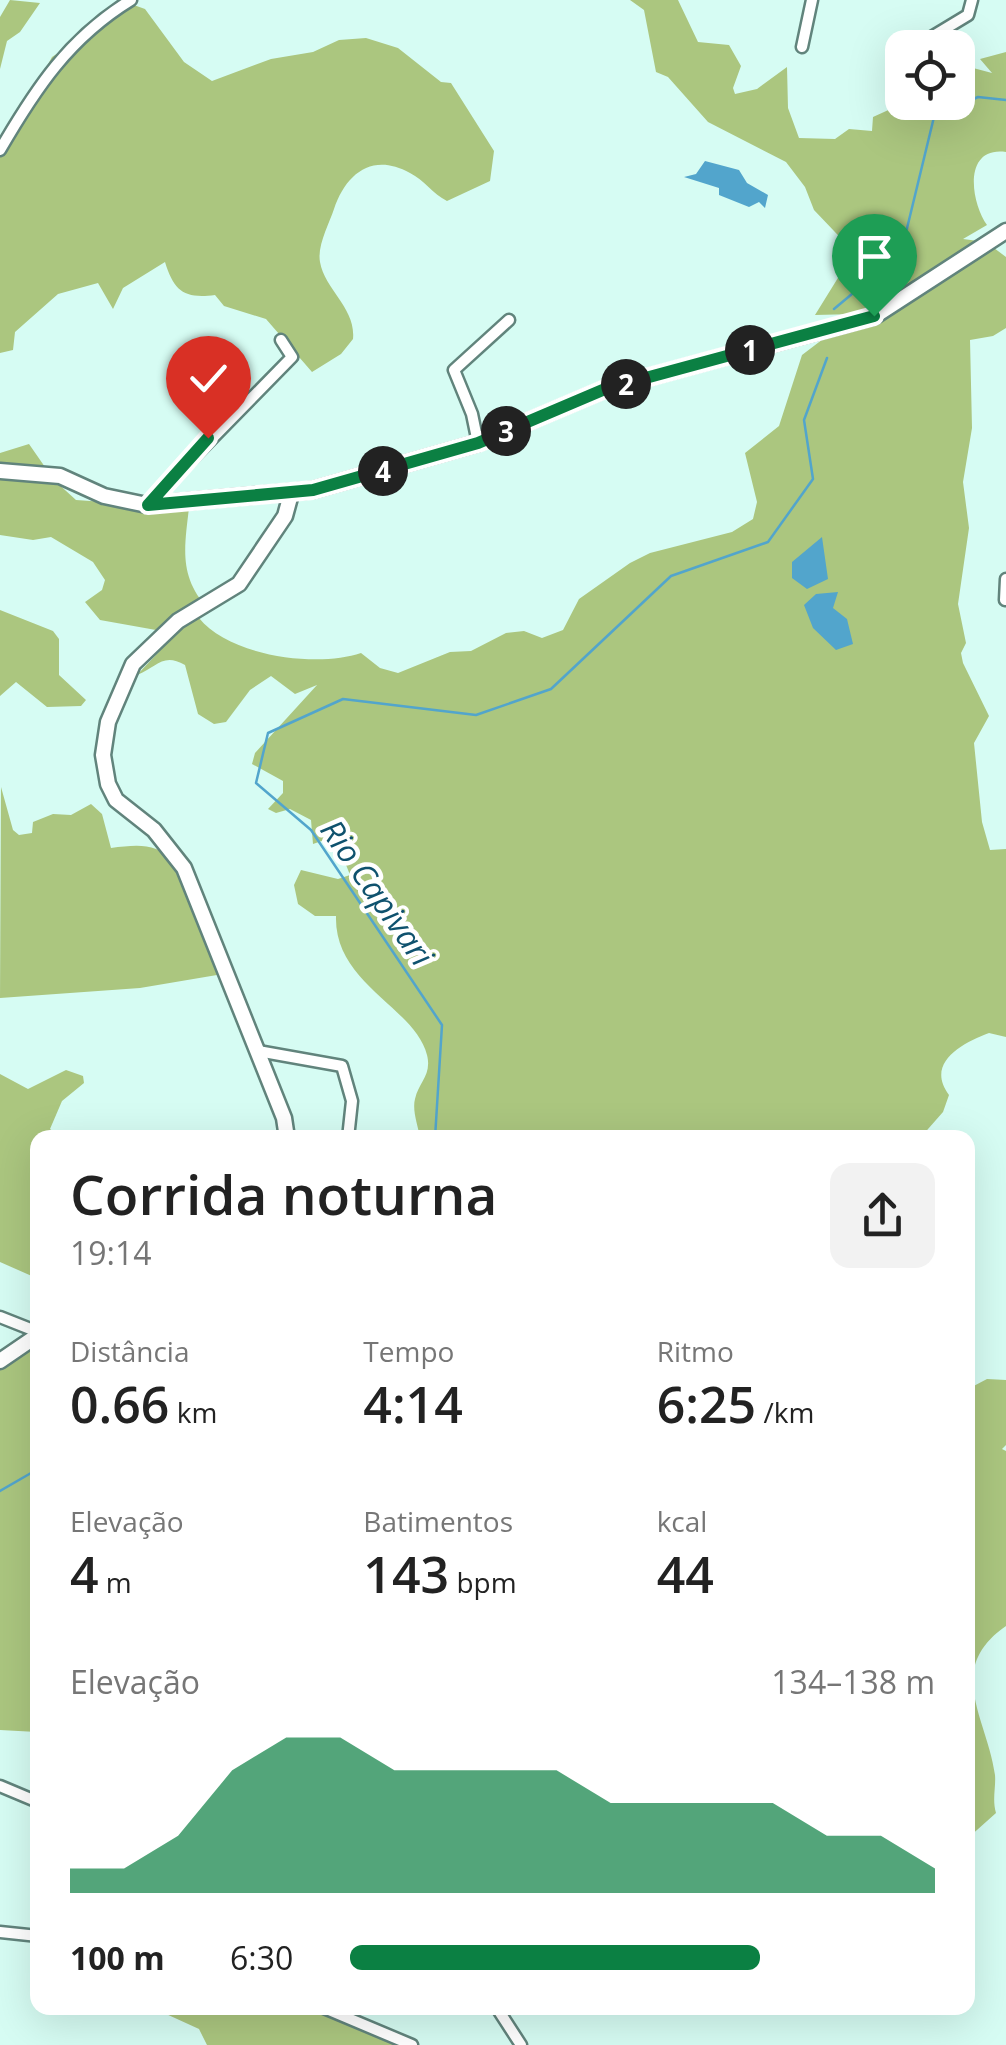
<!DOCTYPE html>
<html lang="pt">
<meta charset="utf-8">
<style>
:root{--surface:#fff;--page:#f2f2f2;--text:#222;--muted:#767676;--accent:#0b8043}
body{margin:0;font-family:"Open Sans",sans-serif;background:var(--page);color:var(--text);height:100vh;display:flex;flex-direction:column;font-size:38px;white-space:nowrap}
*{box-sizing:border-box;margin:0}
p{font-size:32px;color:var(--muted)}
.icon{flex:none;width:55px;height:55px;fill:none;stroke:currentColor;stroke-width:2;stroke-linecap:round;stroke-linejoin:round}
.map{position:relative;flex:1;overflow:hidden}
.drawer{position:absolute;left:30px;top:1130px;width:945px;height:885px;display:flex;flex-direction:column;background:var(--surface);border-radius:20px;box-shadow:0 10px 40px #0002}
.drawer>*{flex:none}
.controls{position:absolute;left:885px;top:30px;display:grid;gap:20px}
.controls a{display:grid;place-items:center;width:90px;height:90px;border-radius:20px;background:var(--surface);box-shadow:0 10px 40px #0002;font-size:50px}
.pin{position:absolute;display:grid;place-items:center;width:85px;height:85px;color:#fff;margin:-102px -42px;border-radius:50% 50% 50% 0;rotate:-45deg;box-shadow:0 0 10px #0007}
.pin .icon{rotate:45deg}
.km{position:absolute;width:50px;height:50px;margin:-25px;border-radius:50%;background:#222;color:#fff;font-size:28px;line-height:50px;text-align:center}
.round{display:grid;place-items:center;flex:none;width:105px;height:105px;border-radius:20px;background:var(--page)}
.headline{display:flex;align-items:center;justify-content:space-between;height:170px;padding:0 40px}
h1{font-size:55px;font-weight:600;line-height:75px}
.stats{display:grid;grid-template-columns:repeat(3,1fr);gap:15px;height:170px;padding:10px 40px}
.stats div{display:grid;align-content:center}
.stats b{font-size:50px;font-weight:600}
.stats small{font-size:28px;font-weight:400}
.stats p{font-size:28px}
.chart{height:280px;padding:20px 40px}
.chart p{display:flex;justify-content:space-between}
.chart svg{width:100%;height:180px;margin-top:10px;fill:var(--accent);opacity:.7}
ul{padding:0 40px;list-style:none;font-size:32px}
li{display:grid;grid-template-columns:160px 120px 1fr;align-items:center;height:75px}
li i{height:25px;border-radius:12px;background:var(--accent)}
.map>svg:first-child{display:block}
</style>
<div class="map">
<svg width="1006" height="2045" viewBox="0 0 1006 2045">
<rect width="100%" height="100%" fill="#d6fcf3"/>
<path fill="#abc67f" d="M10,0L40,3L20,32L7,41L0,69V17Z
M630,0H678L698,42L729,45L741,66L733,88L735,94L757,89L787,67L788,108L799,138L835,139L849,129L872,131L873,117L906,102H958V64L992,73L980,59L1006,52V152C962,146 971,203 987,225L963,239L986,242L1006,257V328L993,336L970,340L972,428L963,482L969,528L958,604L966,643L961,653L963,663L989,716L974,743L982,822L990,850L1006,849V1037L989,1033C962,1043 925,1063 949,1095L943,1112L921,1137H420C418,1126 412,1110 415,1099C419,1082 432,1075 427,1055C415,1007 334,984 336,916H315L298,904L294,885L301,870L338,879L350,875L341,852L345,841L333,837L313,844L311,820L290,809L276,813L268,809L283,793V781L252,764L255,753L317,685L295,694L271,676L250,690L226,722L214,724L198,714L185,665C163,652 157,667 137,675L169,641L156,630L100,620L85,602L102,590L105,580L93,562L51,537L33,540L0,535V453L29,444L54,480L76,500L189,508C184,550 179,577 209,610L200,612L199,618C229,656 317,668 361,653L380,668L398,673L450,652L471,651L506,633L524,631L542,638L563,630L579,599L630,563L650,553L732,532L753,519L757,502L745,453L779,426L802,355L856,314L815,315L854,252L814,210L805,187L786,162L708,122L668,77L656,72L644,10Z
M131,4L145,9L184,62L212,81L271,59L313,52L339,40L366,38L398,48L441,82L451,83L494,151L490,181L447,201C433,194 424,180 410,173C373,152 346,173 334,209C329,224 317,246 320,262C325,290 356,308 353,339L341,354L312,372L266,319L224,306L215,295C184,299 174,291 165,262L123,288L113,309L98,283L58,294L15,332L13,350L0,353V154L52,57L73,43L92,39L90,31Z
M0,610L53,631L59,639V675L86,700L81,706L47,707L16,682L0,696Z
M1,787L13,830L19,835L32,833L33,822L53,814L71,815L91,804L102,814L111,848C137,845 155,842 175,862L218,966L217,975L140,988L0,998Z
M66,1070L83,1076L84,1083L62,1101L50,1129L60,1137L38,1138L37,1277H34L0,1262V1074L28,1089Z
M32,1347L38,1348L37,1732L0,1730V1359Z
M987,1379L1006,1380V1445L1002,1449L1006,1451V1626C944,1669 987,1717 995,1775C996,1788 992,1799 996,1813L968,1838V1389Z
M153,2008H326L408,2045H207L199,2029Z"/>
<path fill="#52a5cc" d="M705,161L739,170L747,183L768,195L765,208L759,202L749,207L719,195V188L684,177L696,174Z
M822,537L828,579L807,589L792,578V562Z
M838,592L833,608L847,619L853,644L836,650L813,628L804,605L816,594Z"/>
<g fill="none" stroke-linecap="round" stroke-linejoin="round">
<path stroke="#52a5cc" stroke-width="2.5" d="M834,309L901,253L934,117L978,97L1006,100
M435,1138L442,1025L311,830L256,783L268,733L343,699L476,715L551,689L671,576L768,542L813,479L804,420L827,358
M0,1491L38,1469"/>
<defs>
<path id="street" d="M920,44L968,15L972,0
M802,47L812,0
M0,150C36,88 69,38 131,0
M478,443L472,414L454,370L509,320
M147,505L292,357L281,340
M1005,600L1006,579
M258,1051L342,1066L352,1101L348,1138
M0,1317L38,1332
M0,1786L38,1802
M0,1932L38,1936
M324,2008L412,2045
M497,2008L521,2045"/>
<path id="secondary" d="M0,471L60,476L104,496L147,505L313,490L478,443L605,389L875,316L1006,231
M287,1138L284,1118L184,868L154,830L116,800L108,784L103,755L108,722L133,664L178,621L239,584L285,516L291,494
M0,1361L38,1335"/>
</defs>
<use href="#street" stroke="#61847c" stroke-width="15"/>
<use href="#secondary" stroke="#61847c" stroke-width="19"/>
<use href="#street" stroke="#fff" stroke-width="10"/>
<use href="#secondary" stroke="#fff" stroke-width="14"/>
</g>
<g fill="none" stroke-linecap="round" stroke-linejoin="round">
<defs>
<path id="route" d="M208,438L148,505L313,490L478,443L605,389L874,316"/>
</defs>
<use href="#route" stroke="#fff" stroke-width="20"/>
<use href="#route" stroke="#0b8043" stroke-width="12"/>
</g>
<g text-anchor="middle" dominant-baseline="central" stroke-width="9" stroke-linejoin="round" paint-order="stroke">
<g font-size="32" font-style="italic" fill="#0f526e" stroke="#fff">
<text transform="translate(378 892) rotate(55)">Rio Capivari</text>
</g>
</g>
</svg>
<div class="controls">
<a><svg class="icon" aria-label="locate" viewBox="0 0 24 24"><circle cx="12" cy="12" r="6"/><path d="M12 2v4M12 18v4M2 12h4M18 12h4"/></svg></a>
</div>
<div class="pin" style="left:874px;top:316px;background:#1e9e55"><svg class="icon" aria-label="arrive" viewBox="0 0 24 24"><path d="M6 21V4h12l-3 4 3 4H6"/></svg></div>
<div class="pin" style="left:208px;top:438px;background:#d93025"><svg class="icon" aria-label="check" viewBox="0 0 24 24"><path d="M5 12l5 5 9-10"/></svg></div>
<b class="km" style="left:750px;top:350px">1</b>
<b class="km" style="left:626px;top:384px">2</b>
<b class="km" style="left:506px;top:431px">3</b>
<b class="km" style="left:383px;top:471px">4</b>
<section class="drawer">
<div class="headline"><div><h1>Corrida noturna</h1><p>19:14</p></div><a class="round"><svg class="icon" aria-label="share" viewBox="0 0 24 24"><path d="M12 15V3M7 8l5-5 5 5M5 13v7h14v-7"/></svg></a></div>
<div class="stats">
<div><p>Distância</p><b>0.66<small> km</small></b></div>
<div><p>Tempo</p><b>4:14</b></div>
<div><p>Ritmo</p><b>6:25<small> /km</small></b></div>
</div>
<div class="stats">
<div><p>Elevação</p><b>4<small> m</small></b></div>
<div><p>Batimentos</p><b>143<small> bpm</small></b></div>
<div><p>kcal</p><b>44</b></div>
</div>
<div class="chart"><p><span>Elevação</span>134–138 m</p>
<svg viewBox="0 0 160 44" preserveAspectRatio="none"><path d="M0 44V38L10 38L20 30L30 14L40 6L50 6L60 14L70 14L80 14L90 14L100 22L110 22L120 22L130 22L140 30L150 30L160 38V44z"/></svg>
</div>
<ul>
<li><b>100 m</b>6:30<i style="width:70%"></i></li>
</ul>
</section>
</div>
